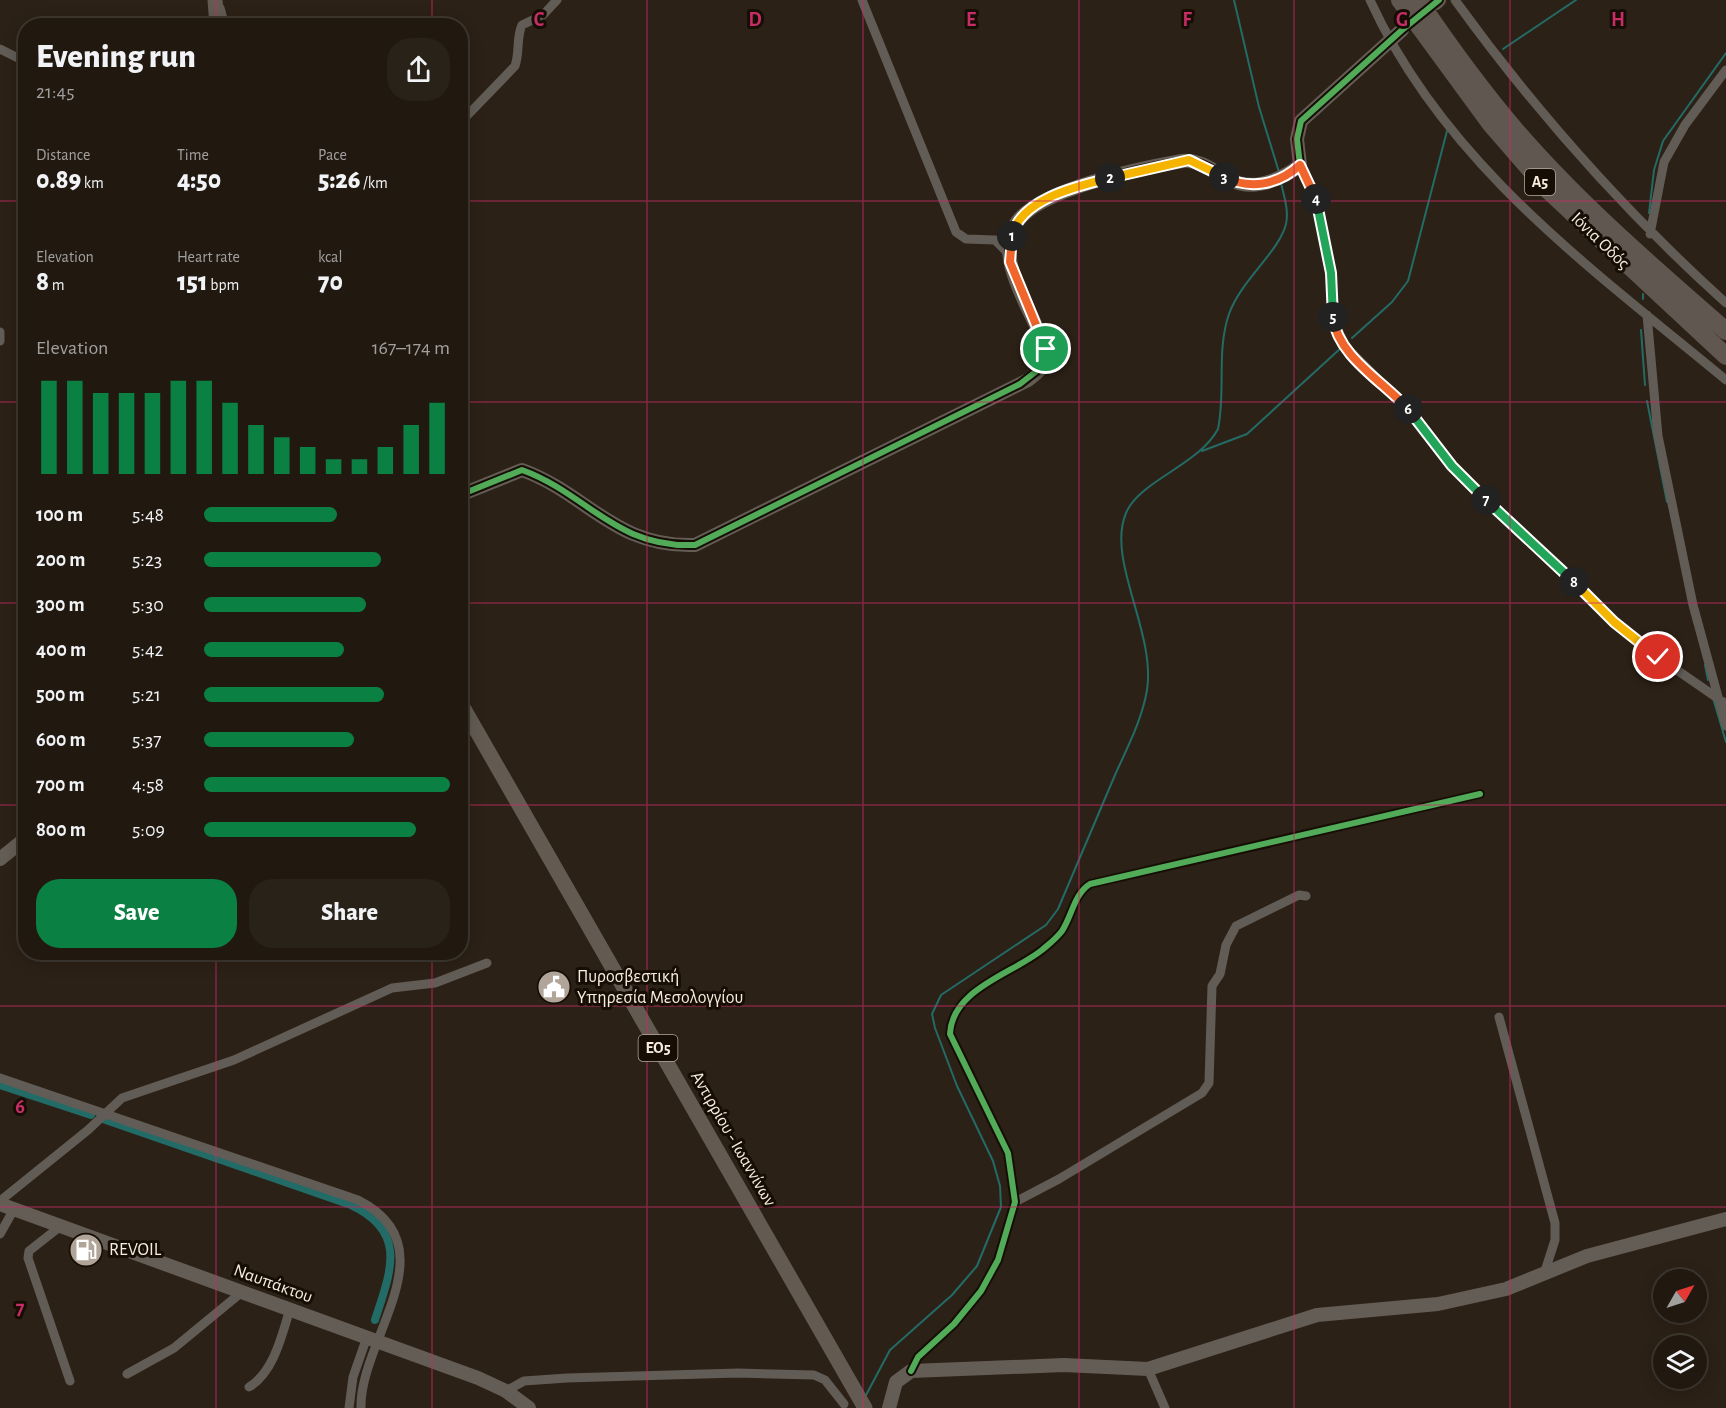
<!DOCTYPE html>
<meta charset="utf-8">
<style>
:root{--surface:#211910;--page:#292219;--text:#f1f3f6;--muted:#a2a09f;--line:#3e3830;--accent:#0b8043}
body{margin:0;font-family:"Alegreya Sans",sans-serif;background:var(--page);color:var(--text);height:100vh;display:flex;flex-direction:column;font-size:22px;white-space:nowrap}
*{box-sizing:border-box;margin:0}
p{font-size:20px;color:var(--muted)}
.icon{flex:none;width:33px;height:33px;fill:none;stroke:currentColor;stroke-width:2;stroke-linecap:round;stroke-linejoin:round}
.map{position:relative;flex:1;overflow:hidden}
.sheet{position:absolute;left:18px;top:18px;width:450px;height:942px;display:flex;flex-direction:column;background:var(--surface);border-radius:24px;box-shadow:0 3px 15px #0003,0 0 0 2px var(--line)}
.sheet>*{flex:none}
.needle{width:39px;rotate:51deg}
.tools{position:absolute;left:1653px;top:1269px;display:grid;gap:12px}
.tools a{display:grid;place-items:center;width:54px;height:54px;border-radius:50%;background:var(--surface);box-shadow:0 3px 15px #0003,0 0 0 2px var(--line);font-size:30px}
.pin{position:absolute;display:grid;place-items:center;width:51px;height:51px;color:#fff;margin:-26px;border:3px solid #fff;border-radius:50%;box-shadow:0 2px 6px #0007}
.km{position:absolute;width:30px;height:30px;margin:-15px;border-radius:50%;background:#222;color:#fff;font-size:16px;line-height:30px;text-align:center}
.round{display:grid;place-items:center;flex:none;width:63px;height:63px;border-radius:24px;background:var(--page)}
.headline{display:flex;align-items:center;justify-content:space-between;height:102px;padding:0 18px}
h1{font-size:33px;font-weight:800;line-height:45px}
.figures{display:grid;grid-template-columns:repeat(3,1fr);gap:9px;height:102px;padding:6px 18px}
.figures div{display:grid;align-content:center}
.figures b{font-size:26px;font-weight:800}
.figures small{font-size:16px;font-weight:400}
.figures p{font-size:16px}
.chart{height:168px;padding:12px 18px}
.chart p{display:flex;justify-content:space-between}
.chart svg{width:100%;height:108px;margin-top:6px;stroke:var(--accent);stroke-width:6}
.action{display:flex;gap:12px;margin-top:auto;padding:12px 18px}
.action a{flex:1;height:69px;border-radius:24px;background:var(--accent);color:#fff;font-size:24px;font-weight:800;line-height:69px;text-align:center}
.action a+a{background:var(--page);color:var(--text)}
ul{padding:0 18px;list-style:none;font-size:20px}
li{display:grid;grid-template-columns:96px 72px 1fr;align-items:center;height:45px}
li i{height:15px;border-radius:8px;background:var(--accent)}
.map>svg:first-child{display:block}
</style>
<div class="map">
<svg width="1726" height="1408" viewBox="0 0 1726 1408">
<rect width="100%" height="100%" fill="#2c2116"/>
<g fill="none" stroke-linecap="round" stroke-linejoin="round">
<path stroke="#236b66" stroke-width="2" d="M1234,0L1259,107L1279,172
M1503,49L1576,0
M1649,213L1654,170L1663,141L1726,53
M1643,299V294
M1641,330L1645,385
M1352,338L1392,302L1408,281L1447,131
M1647,401L1667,502
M1202,451L1247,434L1342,347
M1705,665L1708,680
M1713,698L1726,742
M865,1397L890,1350L952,1295L977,1266L1001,1207L1000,1186L993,1161L957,1086L935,1028L932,1014L941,995L1046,925L1058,909C1077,864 1096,820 1115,775C1127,748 1142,720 1147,690C1156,632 1106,560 1126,513C1139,481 1199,465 1218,429C1226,391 1216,352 1229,314C1241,280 1279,252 1286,224C1289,211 1284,196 1281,183"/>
<path stroke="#236b66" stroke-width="8" d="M0,1085L91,1115
M100,1118L351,1205C409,1232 390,1273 375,1320"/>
<path stroke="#625c56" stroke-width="9" d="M862,0L956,232L966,239L995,240L1009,254
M1370,0C1444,163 1592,269 1726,380
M1455,0C1536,112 1623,210 1726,303
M220,8L225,26
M0,49L26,62
M460,123L515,66C520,52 516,38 522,25L543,15L557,0
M1300,165L1316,198L1331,273L1334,322L1346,347L1406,407L1452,466L1596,606L1658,657L1726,704
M1650,234L1664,162L1685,125L1726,70
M1647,315L1658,436L1693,605L1726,726
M0,332V341
M1499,1017L1555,1223V1240L1544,1274
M0,1078L358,1200C452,1247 359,1340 361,1408
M0,1201L88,1130L122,1098L234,1060L392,988L435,983L487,963
M1015,1202L1059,1179L1202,1093L1209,1083L1212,986L1220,974L1226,945L1236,926L1299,895L1306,896
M62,1225L29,1251L28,1258L70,1381
M0,1234L14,1209
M1148,1369L1165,1408
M911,1371L918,1357L954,1324L981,1291L998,1260L1015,1202L1008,1153L950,1034C952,989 1012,974 1042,950C1049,944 1056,939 1062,931C1072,916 1074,894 1090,884L1480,794
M127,1374L174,1348L242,1292
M249,1387C274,1372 282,1335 290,1309
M506,1391L524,1381L567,1378L738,1373L814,1375L825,1380L844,1404
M349,1408L353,1377L367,1337"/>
<path stroke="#645d56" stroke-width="14" d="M1436,3L1439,0
M460,495L522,470C588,494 615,548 695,545L1028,380C1036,374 1045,367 1046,355C1047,347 1041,337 1038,330C1025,300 995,254 1017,222C1040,189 1142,168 1182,161C1217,158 1227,197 1271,181C1282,177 1291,173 1300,165L1297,139L1301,121L1402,30
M0,859L26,838
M0,1204L478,1378L506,1391L529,1408
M889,1408L896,1382L911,1371L1064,1365L1148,1369L1317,1315L1438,1304L1506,1289L1587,1256L1726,1219"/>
<path stroke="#635b52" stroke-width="15" d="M215,0L217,26
M460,702L865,1408"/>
<path stroke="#605850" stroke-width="18" d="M1400,0L1490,123L1549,191L1726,356
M1418,0C1449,46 1481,90 1517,132C1580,205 1654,268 1726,331"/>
<defs>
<path id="cycleway" d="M460,495L522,470C588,494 615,548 695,545L1020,384L1043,366L1046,353C1041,320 1016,292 1010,259C1008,249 1010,232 1016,223C1036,190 1144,168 1182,161C1217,158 1227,197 1271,181C1282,177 1291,173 1300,165L1297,139L1301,121L1402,30L1439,0
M911,1371L918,1357L954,1324L981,1291L998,1260L1015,1202L1008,1153L950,1034C952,989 1012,974 1042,950C1049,944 1056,939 1062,931C1072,916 1074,894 1090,884L1480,794"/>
</defs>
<use href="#cycleway" stroke="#160e05" stroke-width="10"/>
<use href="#cycleway" stroke="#51ab58" stroke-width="6"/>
</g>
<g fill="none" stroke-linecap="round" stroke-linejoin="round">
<defs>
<path id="split-1" d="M1012,236L1010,262L1046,349"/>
<path id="split-2" d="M1012,236C1020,199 1078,186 1110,178"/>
<path id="split-3" d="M1110,178L1189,160L1224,177"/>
<path id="split-4" d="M1224,177C1250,190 1278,185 1300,165L1316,199"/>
<path id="split-5" d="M1316,199L1331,273L1333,317"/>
<path id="split-6" d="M1333,317C1337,356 1384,382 1408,409"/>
<path id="split-7" d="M1408,409L1452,466L1486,500"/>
<path id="split-8" d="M1486,500L1574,582"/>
<path id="split-9" d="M1574,582L1614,622L1658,657"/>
</defs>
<use href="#split-1" stroke="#fff" stroke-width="12"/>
<use href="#split-2" stroke="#fff" stroke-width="12"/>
<use href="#split-3" stroke="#fff" stroke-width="12"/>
<use href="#split-4" stroke="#fff" stroke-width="12"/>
<use href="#split-5" stroke="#fff" stroke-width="12"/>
<use href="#split-6" stroke="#fff" stroke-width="12"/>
<use href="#split-7" stroke="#fff" stroke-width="12"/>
<use href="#split-8" stroke="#fff" stroke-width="12"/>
<use href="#split-9" stroke="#fff" stroke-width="12"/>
<use href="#split-1" stroke="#f0652b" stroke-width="8"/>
<use href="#split-2" stroke="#f5b400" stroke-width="8"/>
<use href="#split-3" stroke="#f5b400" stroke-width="8"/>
<use href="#split-4" stroke="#f0652b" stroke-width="8"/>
<use href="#split-5" stroke="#22a559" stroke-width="8"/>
<use href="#split-6" stroke="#f0652b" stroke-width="8"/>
<use href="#split-7" stroke="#22a559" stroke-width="8"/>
<use href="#split-8" stroke="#22a559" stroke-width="8"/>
<use href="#split-9" stroke="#f5b400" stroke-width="8"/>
</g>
<path fill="none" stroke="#c82d68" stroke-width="1.5" stroke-opacity="0.55" d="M216,0V26M432,0V26M647,0V1408M863,0V1408M1079,0V1408M1294,0V1408M1510,0V1408M0,201H26M460,201H1726M0,402H26M460,402H1726M0,603H26M460,603H1726M0,805H26M460,805H1726M216,952V1408M432,952V1408M0,1006H1726M0,1207H1726"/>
<defs>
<symbol id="civic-disc" viewBox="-11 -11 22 22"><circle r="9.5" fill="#b1a599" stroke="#160e05"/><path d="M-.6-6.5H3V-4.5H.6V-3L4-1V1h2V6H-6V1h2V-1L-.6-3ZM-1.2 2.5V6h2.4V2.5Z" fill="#fff"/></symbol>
<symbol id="fuel-disc" viewBox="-11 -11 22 22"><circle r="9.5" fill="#b1a599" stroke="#160e05"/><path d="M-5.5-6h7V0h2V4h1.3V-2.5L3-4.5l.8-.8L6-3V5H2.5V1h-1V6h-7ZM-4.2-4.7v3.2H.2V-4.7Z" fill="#fff"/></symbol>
</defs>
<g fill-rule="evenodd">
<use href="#civic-disc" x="535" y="968" width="38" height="38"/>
<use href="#fuel-disc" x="67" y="1231" width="38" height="38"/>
</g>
<g text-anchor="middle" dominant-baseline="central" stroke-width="6" stroke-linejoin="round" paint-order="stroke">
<g fill="#160e05" stroke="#b5a99e" stroke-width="1.5">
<rect x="1525" y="169" width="30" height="26" rx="4.5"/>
<rect x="638.5" y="1035" width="39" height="26" rx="4.5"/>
</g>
<g font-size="16" font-weight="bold" fill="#f9ecdf">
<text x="1540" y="182">Α5</text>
<text x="658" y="1048">ΕΟ5</text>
</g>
<g font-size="18" fill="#f9ecdf" stroke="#160e05">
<text transform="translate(1600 241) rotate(44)">Ιόνια Οδός</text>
<text transform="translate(733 1139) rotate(60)">Αντιρρίου - Ιωαννίνων</text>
<text transform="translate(273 1284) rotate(20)">Ναυπάκτου</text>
</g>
<g font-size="18" fill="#f9ecdf" stroke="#160e05" text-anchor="start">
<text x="577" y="977">Πυροσβεστική<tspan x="577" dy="21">Υπηρεσία Μεσολογγίου</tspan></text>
<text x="109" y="1250">REVOIL</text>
</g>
</g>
<g font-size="20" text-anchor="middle" font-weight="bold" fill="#c82d68" stroke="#160e05" stroke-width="6" stroke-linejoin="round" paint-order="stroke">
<text x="539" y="26">C</text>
<text x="755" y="26">D</text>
<text x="971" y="26">E</text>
<text x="1187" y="26">F</text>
<text x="1402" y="26">G</text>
<text x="1618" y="26">H</text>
<text x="20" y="1113">6</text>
<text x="20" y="1314">7</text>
</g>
</svg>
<div class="tools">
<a><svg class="needle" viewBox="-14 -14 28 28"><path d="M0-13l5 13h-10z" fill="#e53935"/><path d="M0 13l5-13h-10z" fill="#a2a09f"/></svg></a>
<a><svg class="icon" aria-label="layers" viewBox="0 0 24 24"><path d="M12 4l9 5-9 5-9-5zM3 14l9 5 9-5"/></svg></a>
</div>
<div class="pin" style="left:1046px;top:349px;background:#1e9e55"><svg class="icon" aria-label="arrive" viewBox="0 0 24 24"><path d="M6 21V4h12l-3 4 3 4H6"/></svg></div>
<div class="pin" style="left:1658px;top:657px;background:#d93025"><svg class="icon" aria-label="check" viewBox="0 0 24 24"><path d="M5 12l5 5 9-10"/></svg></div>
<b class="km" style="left:1012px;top:236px">1</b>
<b class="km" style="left:1110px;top:178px">2</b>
<b class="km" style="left:1224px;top:177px">3</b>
<b class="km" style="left:1316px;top:199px">4</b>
<b class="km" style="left:1333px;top:317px">5</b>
<b class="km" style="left:1408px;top:409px">6</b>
<b class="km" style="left:1486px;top:500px">7</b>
<b class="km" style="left:1574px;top:582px">8</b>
<section class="sheet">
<div class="headline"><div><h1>Evening run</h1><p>21:45</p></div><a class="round"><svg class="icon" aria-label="share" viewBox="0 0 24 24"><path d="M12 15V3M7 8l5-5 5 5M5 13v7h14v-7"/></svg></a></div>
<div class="figures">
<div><p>Distance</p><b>0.89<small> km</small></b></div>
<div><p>Time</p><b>4:50</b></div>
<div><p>Pace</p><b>5:26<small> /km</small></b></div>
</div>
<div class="figures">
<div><p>Elevation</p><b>8<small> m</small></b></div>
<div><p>Heart rate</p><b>151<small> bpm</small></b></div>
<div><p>kcal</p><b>70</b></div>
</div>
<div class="chart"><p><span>Elevation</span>167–174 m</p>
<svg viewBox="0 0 160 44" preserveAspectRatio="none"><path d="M5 44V6M15 44V6M25 44V11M35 44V11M45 44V11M55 44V6M65 44V6M75 44V15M85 44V24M95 44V29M105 44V33M115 44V38M125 44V38M135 44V33M145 44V24M155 44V15"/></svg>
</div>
<ul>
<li><b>100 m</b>5:48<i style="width:54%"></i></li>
<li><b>200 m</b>5:23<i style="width:72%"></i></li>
<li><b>300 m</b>5:30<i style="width:66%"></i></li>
<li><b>400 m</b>5:42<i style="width:57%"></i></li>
<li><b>500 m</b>5:21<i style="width:73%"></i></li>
<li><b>600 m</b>5:37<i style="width:61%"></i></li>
<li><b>700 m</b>4:58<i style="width:100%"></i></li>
<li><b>800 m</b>5:09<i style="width:86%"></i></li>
</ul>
<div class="action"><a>Save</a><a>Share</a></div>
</section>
</div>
